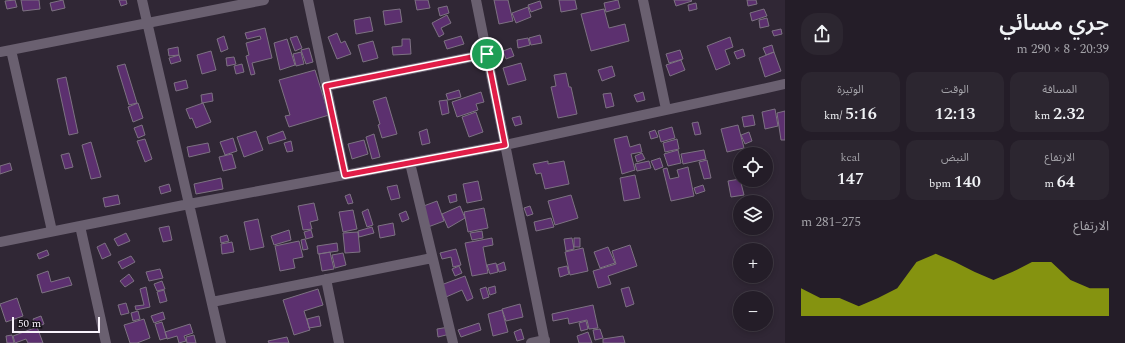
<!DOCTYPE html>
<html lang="ar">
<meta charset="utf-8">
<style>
:root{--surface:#241d28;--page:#2c2630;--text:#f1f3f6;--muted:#a3a2a8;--line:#413b45;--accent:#afc507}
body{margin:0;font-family:Spectral,"Noto Sans Arabic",serif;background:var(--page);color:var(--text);direction:rtl;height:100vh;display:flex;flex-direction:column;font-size:15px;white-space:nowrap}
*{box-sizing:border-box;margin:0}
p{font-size:13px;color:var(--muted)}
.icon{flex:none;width:22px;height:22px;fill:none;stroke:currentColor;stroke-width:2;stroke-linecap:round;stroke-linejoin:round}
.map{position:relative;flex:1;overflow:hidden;direction:ltr}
.side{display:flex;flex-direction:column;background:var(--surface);width:340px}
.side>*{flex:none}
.controls{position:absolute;left:733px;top:147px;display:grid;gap:8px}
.controls a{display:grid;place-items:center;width:40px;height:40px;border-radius:50%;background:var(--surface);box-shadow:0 2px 6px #0003,0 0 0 1px var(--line);font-size:20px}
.scale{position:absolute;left:12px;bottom:10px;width:88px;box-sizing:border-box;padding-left:4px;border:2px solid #f8f2fb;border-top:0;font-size:11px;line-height:14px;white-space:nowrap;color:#f8f2fb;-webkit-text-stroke:3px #161218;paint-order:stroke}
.pin{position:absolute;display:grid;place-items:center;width:34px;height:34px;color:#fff;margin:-17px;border:2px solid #fff;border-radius:50%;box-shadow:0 1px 4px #0007}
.round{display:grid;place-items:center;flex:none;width:42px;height:42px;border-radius:16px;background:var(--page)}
.headline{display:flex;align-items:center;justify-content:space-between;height:68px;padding:0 16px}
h1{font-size:22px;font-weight:600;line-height:30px}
.figures{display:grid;grid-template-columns:repeat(3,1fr);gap:6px;height:68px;padding:4px 16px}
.figures div{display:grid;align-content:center;border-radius:10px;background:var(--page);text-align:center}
.figures b{font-size:17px;font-weight:600}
.figures small{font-size:11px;font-weight:400}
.figures p{font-size:11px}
.chart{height:112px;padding:8px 16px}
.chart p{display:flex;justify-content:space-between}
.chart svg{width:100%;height:72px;margin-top:4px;fill:var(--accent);opacity:.7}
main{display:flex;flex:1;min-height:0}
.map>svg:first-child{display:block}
</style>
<main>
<section class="side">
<div class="headline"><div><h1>جري مسائي</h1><p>20:39 · 8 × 290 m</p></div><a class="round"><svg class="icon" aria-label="share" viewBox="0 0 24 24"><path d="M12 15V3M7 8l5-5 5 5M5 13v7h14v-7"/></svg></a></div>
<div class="figures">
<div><p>المسافة</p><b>2.32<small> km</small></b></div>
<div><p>الوقت</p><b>12:13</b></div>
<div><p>الوتيرة</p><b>5:16<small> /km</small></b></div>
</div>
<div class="figures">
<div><p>الارتفاع</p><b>64<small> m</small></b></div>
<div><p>النبض</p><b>140<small> bpm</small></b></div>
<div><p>kcal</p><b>147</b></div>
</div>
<div class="chart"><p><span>الارتفاع</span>275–281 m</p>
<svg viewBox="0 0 160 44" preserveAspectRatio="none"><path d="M0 44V27L10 33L20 33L30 38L40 33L50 27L60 11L70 6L80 11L90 17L100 22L110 17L120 11L130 11L140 22L150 27L160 27V44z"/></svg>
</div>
</section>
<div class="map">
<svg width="785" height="343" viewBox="0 0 785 343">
<rect width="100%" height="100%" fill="#302735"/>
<path fill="#5c306f" stroke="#7d7282" d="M15,0L17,7L7,9L5,1Z
M21,0H39L40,9L23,11Z
M63,0L65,8L52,11L50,3Z
M119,0H126L127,4L121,6Z
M415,0H428L430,8L417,10Z
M494,0H508L513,21L499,24Z
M559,0H575L577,9L561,12Z
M618,0L620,8L606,12L604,3Z
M674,0H691L692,1L676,6Z
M747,0H756L757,4L748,6Z
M540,1L542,8L531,12L528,5Z
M696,3L697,9L689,11L688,5Z
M447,6L449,13L440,16L438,8Z
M528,7L531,17L516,23L512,13Z
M400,9L402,22L385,25L383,11Z
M604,9L609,28L625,24L629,41L591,51L581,14Z
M764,9L767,16L752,21L750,13Z
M447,15L451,23L441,28L444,34L439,37L432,23Z
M370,17L373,31L356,34L354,20Z
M767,18L769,26L760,28L759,20Z
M265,28L272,58L252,63L255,74L251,75L246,56L249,55L246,43L261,39L260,36L247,39L245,33Z
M781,29L782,34L774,36L772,31Z
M337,33L341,43L345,41L351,54L337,59L328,37Z
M540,35L542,43L531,45L529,38Z
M224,36L228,49L221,52L217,39Z
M297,36L302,48L295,51L290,38Z
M461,36L464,44L447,49L444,41Z
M730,37L733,47L725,50L730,64L716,70L707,46Z
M528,38L530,45L518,48L517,40Z
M287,39L295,65L280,70L274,43Z
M402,39H410L411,54L393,55L392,47L402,46Z
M373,41L378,58L363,62L358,45Z
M772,45L774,52L766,55L763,48Z
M178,47L179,55L169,56L168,49Z
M309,48L313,62L306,64L301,50Z
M511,48L514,56L506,59L503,51Z
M743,49L745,56L737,59L734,52Z
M680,50L683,59L669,63L666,54Z
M211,51L216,70L202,74L197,55Z
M301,52L304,64L296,66L293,54Z
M774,52L781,71L765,77L759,58Z
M179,55L181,61L171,64L169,58Z
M234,57L236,64L227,66L226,58Z
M681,60L685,70L670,76L666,65Z
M521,63L526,80L508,85L503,68Z
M125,64L137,103L129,105L117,66Z
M242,64L244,72L236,74L234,66Z
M612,66L615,76L602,81L598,70Z
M315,70L329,115L289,127L285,116L290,115L279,80Z
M566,73L569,87H571L577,114L558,118L551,87L556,86L554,75Z
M66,77L78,133L69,135L57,79Z
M186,80L188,88L176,91L174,83Z
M459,90L461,97L448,100L446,94Z
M481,92L484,102L476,104L478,110L457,117L452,102Z
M643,92L645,100L637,102L634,95Z
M212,93L213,101L202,103L201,95Z
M611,93L614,106L606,108L603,94Z
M386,97L397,134L382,138L378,125L380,124L373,101Z
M447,100L449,113L442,115L439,101Z
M138,103L143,118L133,122L128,107Z
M203,103L211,122L196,128L192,118L190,119L186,109Z
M775,109L778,126L765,129L762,112Z
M785,111V140H781L777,113Z
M476,112L483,132L469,137L462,117Z
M753,115L755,125L744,127L742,117Z
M520,116L522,124L515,126L512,118Z
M698,122L701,134L695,135L692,123Z
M142,125L145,135L138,138L134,128Z
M738,125L744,148L727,152L721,129Z
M672,127L675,138L661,142L658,131Z
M427,129L430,143L422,145L419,132Z
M655,130L658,137L651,139L649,132Z
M256,131L263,150L244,157L237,137Z
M283,131L286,139L269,144L267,137Z
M749,132L752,141L745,144L741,135Z
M374,134L380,157L372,159L366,137Z
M627,136L630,147L640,144L642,152L631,154L635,170L622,174L614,139Z
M233,138L237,151L225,155L220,142Z
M145,139L152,159L145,162L137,141Z
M677,139L679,149L665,152L663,143Z
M364,140L368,154L352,159L348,144Z
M291,141L293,151L287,152L284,143Z
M91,142L101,177L91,179L82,145Z
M208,143L210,152L189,157L187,147Z
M678,150L681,163L668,166L664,154Z
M704,150L706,159L683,164L681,154Z
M69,153L73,167L65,169L61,155Z
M642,153L645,159L637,162L635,156Z
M232,154L236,168L223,171L219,157Z
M660,158L663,167L655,170L651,161Z
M707,160L711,178L704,179L699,162Z
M548,161V164L564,161L569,184L545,189L541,173L536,174L533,164Z
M649,161L651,168L637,171L635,164Z
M10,163L12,170L0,174V166Z
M688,167L694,196L671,201L663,169L667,168L670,179L679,177L677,170Z
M635,175L640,198L624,201L620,178Z
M221,178L223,189L196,194L194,184Z
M740,179L744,195L731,197L728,181Z
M478,181L482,200L467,203L463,184Z
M169,184L171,191L161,194L159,187Z
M397,185L400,198L391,200L387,187Z
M703,185L705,191L696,194L694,188Z
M350,194L353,203L348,204L345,196Z
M456,194L457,201L450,203L448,196Z
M118,195L120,204L105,207L103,198Z
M571,195L578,218L555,225L548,201Z
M437,201L444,221L428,227L421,207Z
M314,203L318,220L310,222L312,229L303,230L298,206Z
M460,206L465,218L448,228L442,214Z
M530,206L533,214L527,216L524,208Z
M484,208L488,228L468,232L464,212Z
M368,209L373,225L367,227L362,212Z
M353,210L357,229L343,232L339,212Z
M406,211L409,219L402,222L399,214Z
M551,218L554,227L536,231L534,222Z
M258,219L264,247L250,250L244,222Z
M393,223L395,235L380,238L378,226Z
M169,226L172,240L163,242L159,228Z
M372,227L374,233L359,237L358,231Z
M289,230L291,240L274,245L271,236Z
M311,230L313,237L306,239L304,232Z
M482,231L483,238L472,240L470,233Z
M358,232L360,252L345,253L343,233Z
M126,233L130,241L118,246L114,239Z
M227,235L229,241L221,243L220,237Z
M492,238L493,245L483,247L488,273L472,276L465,243Z
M572,238L574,249L566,251L564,239Z
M574,238H580V247H574Z
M305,239L308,249L303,250L301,240Z
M299,241L303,257L293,259L295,268L280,271L275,246Z
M232,242L234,252L222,254L221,244Z
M105,243L111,255L102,259L97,247Z
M337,243L338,251L318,254L317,246Z
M630,245L637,266L608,276L611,284L598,288L593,271L616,264L612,251Z
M608,247L615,263L600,268L594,252Z
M583,248L588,271L570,275L565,252Z
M456,249L461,265L453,267L451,257L442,259L440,253Z
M47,250L49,255L39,259L37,254Z
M330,252L334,269L322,271L319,254Z
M343,253L346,265L335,268L332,255Z
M131,256L135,262L122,269L118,262Z
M504,262L506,270L499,272L497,265Z
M496,263L498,272L490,274L487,265Z
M459,266L462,273L455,276L452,269Z
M567,266L569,274L560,277L558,268Z
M160,269L163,278L149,281L146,272Z
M48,271L51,282L69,277L72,285L42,293L37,275Z
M129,274L134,281L125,287L120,281Z
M465,276L473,298L467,301L462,290L446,297L441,285Z
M162,281L165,289L157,291L154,284Z
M495,286L496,293L490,295L488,288Z
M146,287L150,307L136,310L135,306L144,305L140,289Z
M486,287L489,297L483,299L480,289Z
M629,287L634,304L626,307L621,289Z
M318,289L323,305L304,311L310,330L294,335L283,300Z
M164,290L167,301L160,303L157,292Z
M17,298L23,316L6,322L0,304Z
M126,303L129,313L121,315L118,305Z
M520,304L523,317L506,321L502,309Z
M593,305L598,328L589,329L587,320L569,324L568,318L553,321L552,314Z
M502,310L508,332L493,336L488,314Z
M138,311L140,319L133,321L131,313Z
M163,312L165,319L154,323L151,316Z
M41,316L44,324L37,327L33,319Z
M319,316L321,326L309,328L307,319Z
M144,319L150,338L137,343H130L124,325Z
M586,321L588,329L581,331L579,323Z
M162,322L167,338L160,340L155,324Z
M479,323L481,330L461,337L458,330Z
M190,324L193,333L184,336L186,341L179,343L177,336L167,339L165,332Z
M37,327L43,343H28L26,339L15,343L13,336Z
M449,327L450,334L438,337L437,329Z
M521,329L524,339L517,341L514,332Z
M600,329L603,338L595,340L593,330Z
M588,332L592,343H579L577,336Z
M12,335L14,343H7L6,336Z
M194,335L196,343H187L186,337Z
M623,336L625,343H603V339Z
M287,337L289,343H269L268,341Z"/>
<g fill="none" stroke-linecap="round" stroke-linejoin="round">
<path stroke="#6a6070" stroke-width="10" d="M142,0L221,343
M308,0L345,175
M476,0L545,343
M643,0L666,109
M11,50L52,231
M0,52L264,0
M326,86L487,54
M410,163L453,343
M80,226L106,343
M0,242L189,204L505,145L785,84
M326,279L339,343
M212,302L432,258
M531,343L545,340"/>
</g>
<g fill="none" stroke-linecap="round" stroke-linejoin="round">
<defs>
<path id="route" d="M487,54L505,145L345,175L326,86Z"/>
</defs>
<use href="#route" stroke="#fff" stroke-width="8"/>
<use href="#route" stroke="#e11d48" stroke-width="5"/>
</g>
</svg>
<div class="controls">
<a><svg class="icon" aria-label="locate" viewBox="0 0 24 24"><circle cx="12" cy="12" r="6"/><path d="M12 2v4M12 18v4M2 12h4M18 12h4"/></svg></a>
<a><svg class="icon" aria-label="layers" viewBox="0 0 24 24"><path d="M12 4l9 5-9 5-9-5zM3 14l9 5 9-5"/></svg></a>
<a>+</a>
<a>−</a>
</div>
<div class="scale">50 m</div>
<div class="pin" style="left:487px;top:54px;background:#1e9e55"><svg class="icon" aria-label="arrive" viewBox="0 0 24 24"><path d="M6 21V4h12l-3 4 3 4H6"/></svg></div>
</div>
</main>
